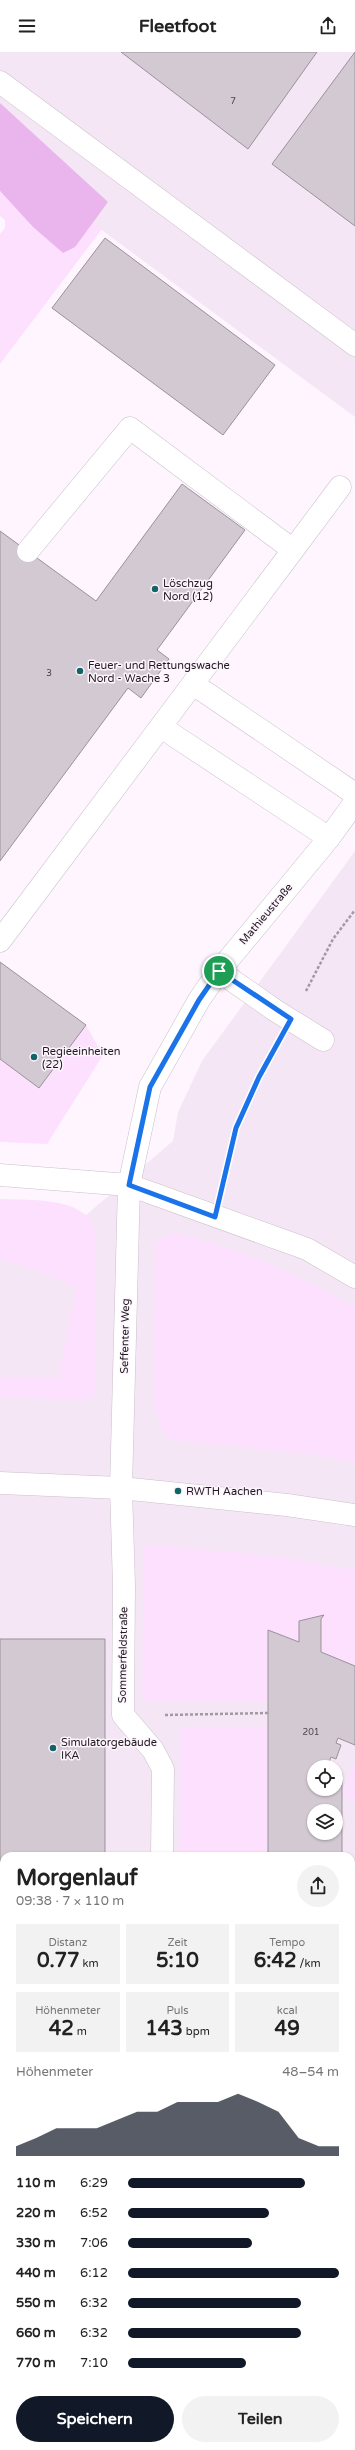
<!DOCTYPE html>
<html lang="de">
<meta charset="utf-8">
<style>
:root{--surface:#fff;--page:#f2f2f2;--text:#222;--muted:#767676;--accent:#111827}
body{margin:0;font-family:"Varela Round",sans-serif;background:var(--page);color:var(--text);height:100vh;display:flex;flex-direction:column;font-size:15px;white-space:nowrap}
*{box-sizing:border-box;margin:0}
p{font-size:13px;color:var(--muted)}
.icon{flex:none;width:22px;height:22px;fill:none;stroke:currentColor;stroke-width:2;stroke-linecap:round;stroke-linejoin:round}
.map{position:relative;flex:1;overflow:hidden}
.sheet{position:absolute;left:0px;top:1800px;width:355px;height:598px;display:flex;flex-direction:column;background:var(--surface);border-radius:12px 12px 0 0;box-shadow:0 1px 3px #0004}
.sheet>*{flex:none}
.controls{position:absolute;left:307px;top:1708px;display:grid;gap:8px}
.controls a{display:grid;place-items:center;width:36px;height:36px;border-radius:50%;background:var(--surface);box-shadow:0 1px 3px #0004;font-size:20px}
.pin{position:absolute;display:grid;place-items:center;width:34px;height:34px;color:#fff;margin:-17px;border:2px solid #fff;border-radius:50%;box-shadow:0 1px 4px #0007}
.round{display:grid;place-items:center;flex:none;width:42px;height:42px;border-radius:21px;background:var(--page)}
.headline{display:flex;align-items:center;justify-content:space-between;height:68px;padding:0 16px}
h1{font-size:22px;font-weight:700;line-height:30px}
.figures{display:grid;grid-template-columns:repeat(3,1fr);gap:6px;height:68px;padding:4px 16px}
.figures div{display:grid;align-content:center;border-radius:0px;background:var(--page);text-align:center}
.figures b{font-size:20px;font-weight:700}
.figures small{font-size:11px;font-weight:400}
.figures p{font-size:11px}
.chart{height:112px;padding:8px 16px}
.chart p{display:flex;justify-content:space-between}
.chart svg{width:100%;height:72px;margin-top:4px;fill:var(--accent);opacity:.7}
.action{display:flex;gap:8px;margin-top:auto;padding:8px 16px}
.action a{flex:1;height:46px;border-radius:24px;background:var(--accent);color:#fff;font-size:16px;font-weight:700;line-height:46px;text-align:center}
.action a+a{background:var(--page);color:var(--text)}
ul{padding:0 16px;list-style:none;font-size:13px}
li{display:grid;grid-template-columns:64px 48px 1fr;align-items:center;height:30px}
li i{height:10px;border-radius:5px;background:var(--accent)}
header{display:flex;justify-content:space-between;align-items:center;height:52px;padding:0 16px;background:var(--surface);font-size:18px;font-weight:700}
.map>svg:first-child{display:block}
</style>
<header><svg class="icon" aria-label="menu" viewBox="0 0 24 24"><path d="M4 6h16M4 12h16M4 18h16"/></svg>Fleetfoot<svg class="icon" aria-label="share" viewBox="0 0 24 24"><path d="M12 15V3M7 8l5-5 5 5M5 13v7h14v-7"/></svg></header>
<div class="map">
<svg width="355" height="2398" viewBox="0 0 355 2398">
<rect width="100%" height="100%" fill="#fef5ff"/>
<path fill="#f5e6f6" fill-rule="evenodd" d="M0,0H355V365L0,103Z
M355,799V2398H0V1147L67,1153L86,1163L173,1089L178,1060L202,1009ZM314,1715H336V1737H314ZM314,1759H336V1781H314ZM4,1804H351V2394H4Z"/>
<path fill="#fce0fe" d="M0,139L33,175L63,201L93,170L102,177L0,312V182L5,176V168L0,164Z
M86,973L103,1003L47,1092L0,1090V1007L39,1036Z
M0,1147C31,1149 87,1143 96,1181L95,1342L93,1345L85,1348L0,1345V1325L58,1326L77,1236L24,1214L0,1208Z
M173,1181C237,1195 298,1222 355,1256V1410L310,1402L170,1388L161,1376L154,1353L155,1197L159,1188Z
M144,1492L261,1503L355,1518V1614L321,1600V1567L324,1564L299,1569V1590L268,1578V1650H145L142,1642Z
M268,1674V1804H180V1675Z
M353,1712L355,1713V1749L342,1744Z
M0,1835H4V1961H0Z
M0,2129H4V2250H0Z
M148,2394H231V2398H147Z"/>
<path fill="#eab4ed" d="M0,51L108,150L75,195L63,201L33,175L0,139Z"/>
<path fill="#d2c9d3" stroke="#9a919a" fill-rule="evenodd" d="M121,0H317L248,97Z
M355,0V174L272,112Z
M105,186L275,313L223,383L52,256Z
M182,432L245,478L157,598L169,607L141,646L128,636L0,809V479L96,549Z
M0,910L86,973L39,1036L0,1007Z
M324,1563L321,1567V1600L355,1614V1693L338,1686L336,1691L341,1693L336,1707L331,1705L327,1715H314V1737H336V1718L342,1721V1804H268V1578L299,1590V1569ZM314,1759H336V1781H314Z
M0,1587H105V1804H4V1835H0Z
M351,1949L355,1951V2025L351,2035Z
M351,2085H355V2170L351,2173Z
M351,2263H355V2323H351Z
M351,2323H355V2398H335V2394H351Z
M0,2348H4V2394H50L53,2398H0Z
M239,2394H267V2398H239Z"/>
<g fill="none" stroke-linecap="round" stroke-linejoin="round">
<defs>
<path id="service" d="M0,30L355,293
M293,498L340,435
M193,632L355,742
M161,675L329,786
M0,889L293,498L130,376L28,499
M219,919L276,959L323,988
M121,1436L124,1533L123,1663L153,1698L163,1717L162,1804
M288,2394V2398
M133,2398L134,2394"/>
<path id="minor" d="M0,1123L129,1133L307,1197L355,1225
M121,1436L129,1133L150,1035L199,948L219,919L329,786L355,750"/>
<path id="tertiary" d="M0,1431L121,1436L287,1453L355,1463"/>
</defs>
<use href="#service" stroke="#cac0ca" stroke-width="23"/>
<use href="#minor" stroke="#cac0ca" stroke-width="23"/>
<use href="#tertiary" stroke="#cac0ca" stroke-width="23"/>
<path stroke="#a19aa1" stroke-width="2.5" stroke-dasharray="3 2" stroke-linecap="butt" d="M306,939L333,887L355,858
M223,1133L236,1076L276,995
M165,1663L268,1661
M355,2060V2065
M351,2219L355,2218
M0,2279H3L4,2256"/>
<use href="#service" stroke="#fff" stroke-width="22"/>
<use href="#minor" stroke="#fff" stroke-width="22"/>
<use href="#tertiary" stroke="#fff" stroke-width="22"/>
</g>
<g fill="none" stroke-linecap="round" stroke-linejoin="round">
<defs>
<path id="route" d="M219,919L291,967L259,1025L236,1076L215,1165L129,1133L150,1035L199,948Z"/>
</defs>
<use href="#route" stroke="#fff" stroke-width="8"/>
<use href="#route" stroke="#1a73e8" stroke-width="5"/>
</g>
<g fill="#146465" stroke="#fef5ff" stroke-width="1.5">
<circle cx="155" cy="537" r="4"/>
<circle cx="80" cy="619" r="4"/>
<circle cx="34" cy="1005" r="4"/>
<circle cx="178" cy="1439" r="4"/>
<circle cx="53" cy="1696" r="4"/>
</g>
<g text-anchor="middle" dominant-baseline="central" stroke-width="3" stroke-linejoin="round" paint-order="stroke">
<g font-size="9" fill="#4b464b">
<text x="233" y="49">7</text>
<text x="49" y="621">3</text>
<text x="311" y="1680">201</text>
</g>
<g font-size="11" fill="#1e1a1e" stroke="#fef5ff" text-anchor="start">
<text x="163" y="531">Löschzug<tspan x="163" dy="13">Nord (12)</tspan></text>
<text x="88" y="613">Feuer- und Rettungswache<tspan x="88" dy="13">Nord - Wache 3</tspan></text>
<text x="42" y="999">Regieeinheiten<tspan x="42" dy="13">(22)</tspan></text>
<text x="186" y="1439">RWTH Aachen</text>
<text x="61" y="1690">Simulatorgebäude<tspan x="61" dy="13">IKA</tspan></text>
</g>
<g font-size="11" fill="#1e1a1e" stroke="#fef5ff">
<text transform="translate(266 862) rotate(-50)">Mathieustraße</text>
<text transform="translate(125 1284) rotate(-89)">Seffenter Weg</text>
<text transform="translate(123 1603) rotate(-89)">Sommerfeldstraße</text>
</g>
</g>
</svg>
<div class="controls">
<a><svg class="icon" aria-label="locate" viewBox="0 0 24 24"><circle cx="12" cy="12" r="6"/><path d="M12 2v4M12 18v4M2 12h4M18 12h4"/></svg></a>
<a><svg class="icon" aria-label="layers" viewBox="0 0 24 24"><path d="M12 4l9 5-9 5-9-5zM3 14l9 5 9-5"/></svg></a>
</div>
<div class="pin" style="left:219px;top:919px;background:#1e9e55"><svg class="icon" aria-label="arrive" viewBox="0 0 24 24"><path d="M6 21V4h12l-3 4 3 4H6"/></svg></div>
<section class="sheet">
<div class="headline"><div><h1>Morgenlauf</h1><p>09:38 · 7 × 110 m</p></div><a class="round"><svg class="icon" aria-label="share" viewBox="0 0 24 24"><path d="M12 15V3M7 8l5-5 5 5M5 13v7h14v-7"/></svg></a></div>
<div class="figures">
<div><p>Distanz</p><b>0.77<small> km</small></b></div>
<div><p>Zeit</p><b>5:10</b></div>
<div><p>Tempo</p><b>6:42<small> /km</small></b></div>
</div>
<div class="figures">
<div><p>Höhenmeter</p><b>42<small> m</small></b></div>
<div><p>Puls</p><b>143<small> bpm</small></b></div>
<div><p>kcal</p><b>49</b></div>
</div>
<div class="chart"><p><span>Höhenmeter</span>48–54 m</p>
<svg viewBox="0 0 160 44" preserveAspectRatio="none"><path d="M0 44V38L10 33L20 27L30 27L40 27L50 22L60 17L70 17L80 11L90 11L100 11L110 6L120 11L130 17L140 33L150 38L160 38V44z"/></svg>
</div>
<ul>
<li><b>110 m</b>6:29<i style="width:84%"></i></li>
<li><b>220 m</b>6:52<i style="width:67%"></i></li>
<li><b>330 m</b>7:06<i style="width:59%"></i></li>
<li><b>440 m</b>6:12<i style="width:100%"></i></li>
<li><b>550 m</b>6:32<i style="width:82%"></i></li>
<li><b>660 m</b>6:32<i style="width:82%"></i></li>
<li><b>770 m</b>7:10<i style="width:56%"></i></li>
</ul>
<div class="action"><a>Speichern</a><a>Teilen</a></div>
</section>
</div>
